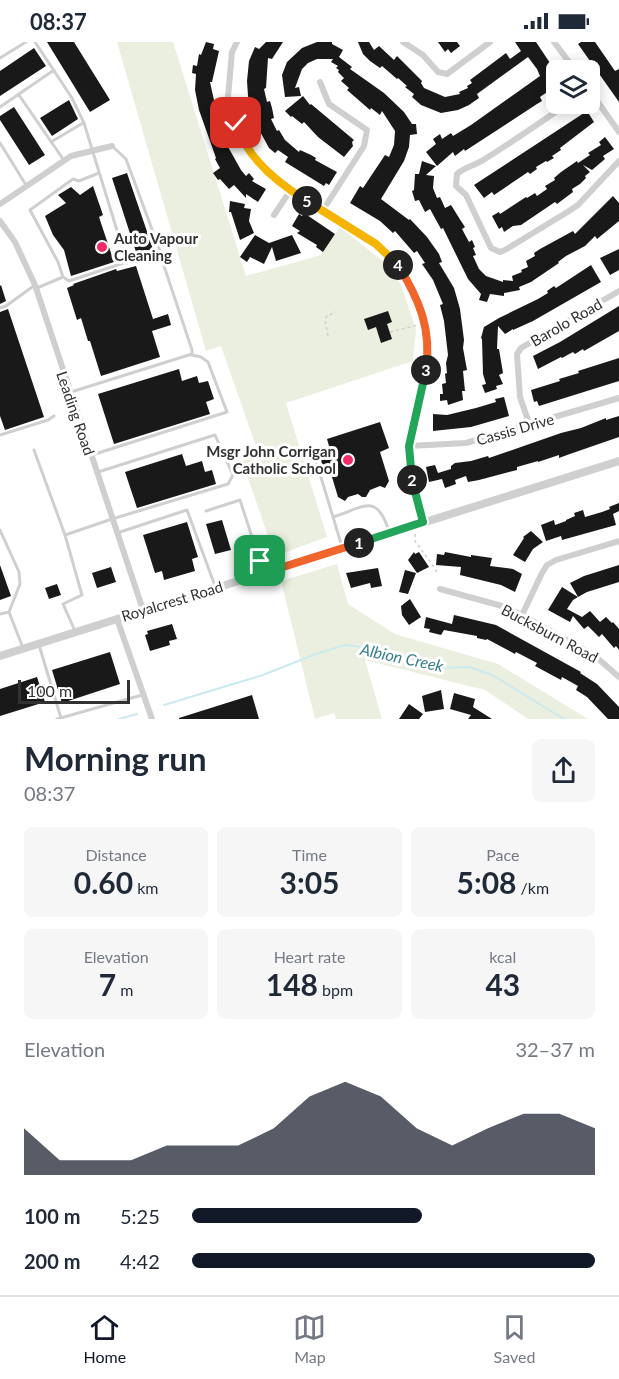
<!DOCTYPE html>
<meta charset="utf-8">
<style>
:root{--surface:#fff;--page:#f6f6f7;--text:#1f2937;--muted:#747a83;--line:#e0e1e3;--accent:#111827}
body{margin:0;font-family:Lato,sans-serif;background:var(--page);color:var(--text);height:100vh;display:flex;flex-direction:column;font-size:22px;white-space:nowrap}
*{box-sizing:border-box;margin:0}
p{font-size:20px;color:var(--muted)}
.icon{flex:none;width:33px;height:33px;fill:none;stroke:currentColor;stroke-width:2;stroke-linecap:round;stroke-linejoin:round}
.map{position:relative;height:677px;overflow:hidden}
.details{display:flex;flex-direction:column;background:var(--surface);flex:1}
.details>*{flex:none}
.tools{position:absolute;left:546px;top:18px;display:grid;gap:12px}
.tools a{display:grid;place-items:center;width:54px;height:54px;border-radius:9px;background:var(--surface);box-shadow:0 3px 15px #0003;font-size:30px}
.scale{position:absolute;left:18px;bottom:15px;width:112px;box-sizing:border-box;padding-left:6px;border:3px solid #323232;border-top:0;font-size:16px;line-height:21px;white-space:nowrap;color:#323232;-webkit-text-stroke:4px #fff;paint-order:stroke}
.pin{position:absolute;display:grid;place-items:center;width:51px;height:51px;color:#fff;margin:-26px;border-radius:12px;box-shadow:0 3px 9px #0006}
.km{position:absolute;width:30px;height:30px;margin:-15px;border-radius:50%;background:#222;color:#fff;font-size:16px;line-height:30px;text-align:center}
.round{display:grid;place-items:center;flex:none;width:63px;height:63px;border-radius:9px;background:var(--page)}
.overview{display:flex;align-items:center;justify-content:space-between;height:102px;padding:0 24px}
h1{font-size:33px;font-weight:700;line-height:45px}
.stats{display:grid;grid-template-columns:repeat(3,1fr);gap:9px;height:102px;padding:6px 24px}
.stats div{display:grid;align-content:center;border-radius:9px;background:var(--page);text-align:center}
.stats b{font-size:30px;font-weight:700}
.stats small{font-size:16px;font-weight:400}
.stats p{font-size:16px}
.chart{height:168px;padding:12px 24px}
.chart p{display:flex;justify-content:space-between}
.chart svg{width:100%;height:108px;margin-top:6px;fill:var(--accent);opacity:.7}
ul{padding:0 24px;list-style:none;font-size:20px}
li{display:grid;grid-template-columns:96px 72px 1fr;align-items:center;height:45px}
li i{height:15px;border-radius:8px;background:var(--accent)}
.status{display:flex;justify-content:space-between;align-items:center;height:42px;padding:0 30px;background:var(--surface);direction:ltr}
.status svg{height:16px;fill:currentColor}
.tab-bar{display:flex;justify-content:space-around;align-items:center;height:84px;border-top:2px solid var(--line);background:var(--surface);font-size:16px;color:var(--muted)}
.tab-bar a{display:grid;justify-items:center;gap:3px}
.tab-bar .current{color:var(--accent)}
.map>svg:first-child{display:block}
</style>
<div class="status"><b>08:37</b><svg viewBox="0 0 49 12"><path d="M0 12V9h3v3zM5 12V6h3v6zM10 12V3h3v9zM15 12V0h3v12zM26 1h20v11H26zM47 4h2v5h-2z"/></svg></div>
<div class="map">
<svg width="619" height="677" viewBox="0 0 619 677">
<rect width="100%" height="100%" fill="#fff"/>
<path fill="#ebefdf" d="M117,0H173L246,234L321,213L340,185L394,228L404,251L416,288L413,319L286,361L327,495L275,514L240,413L257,407L221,304L206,309Z
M337,522L348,562L395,592L498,622L588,677H528L485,648L365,618L382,677H336L334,671L315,677L281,539Z"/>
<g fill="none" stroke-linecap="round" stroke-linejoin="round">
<path stroke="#cbeaef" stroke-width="2" d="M164,663L263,633L316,612L345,603L380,607L440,626L470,625L494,634L564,677
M119,677L137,672"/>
</g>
<path fill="#191919" d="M47,0H74L110,58L90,70Z
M206,0L214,2L213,7L219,9L212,40H210L219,81L214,82L218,94L224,92L228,103H227L241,128L246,134L249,131L254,137L252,139L266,147L258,160L246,152V156L234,143L229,147L220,137L218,138L213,131L220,126L215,117L216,116L199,68L195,48L196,32L192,31L193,23L197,24L199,12L201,13Z
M266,0H283L272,17L268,16L266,46L264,47L267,60L270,59L272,66L274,76L271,77L277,89L279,88L285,98L299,110L300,108L311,113L316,116L315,118L337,130L329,143L326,141L324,144L285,120L288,115L278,108L275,111L269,106L257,84L248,54L247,39L249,19L255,5L259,7Z
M317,0H332V2L343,8L339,15L352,25L350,27L384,51L404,70L412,82H416L417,92L410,93L409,105L404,119L381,157L409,178L410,177L427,195L439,212L442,220L439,221L454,246L460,267L464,298L463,306L467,328L463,329L465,349H462L463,358L448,363L447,358L440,359V352H443L442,342L446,341L445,332L447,331L446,321L448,313L444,279L440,263L443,262L433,238L422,222L425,221L417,209L414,211L395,189L393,191L380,179L350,161L360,144L363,146L385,113L389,115L394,103L395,89L382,69L380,73L371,66L370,68L347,48L349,46L341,39L344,36L338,30L339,28L336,26L338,24L331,20L333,17H317L308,21L302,27L295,46L299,45L301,54L285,55L282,33L287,20L302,6Z
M358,0H369L374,8L379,4L394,18L397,14L422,39L421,41L424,46L445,55L460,52L459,50L468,46L467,44L472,41L470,38L506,11L510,17L521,9L515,0H536L556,30V57L550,48L540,55L542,59L537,62L465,109L464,107L455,114L453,110L437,124L426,110L436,102L433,97L440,92L442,97L451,91L453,94L471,83L540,34L537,27L528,15L477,52L479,56L469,63L458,68L441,71L421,63L412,55L414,52L405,45L407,44L398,36L397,37L382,24L380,26L370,19L363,12Z
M438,0H457L460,4L451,11L448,7L445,10Z
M581,0H595L615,29L619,27V60L578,2Z
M34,6L46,24L0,54V29Z
M303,54L310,63L311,62L354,98L352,100L353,104L344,115L318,95L304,80L302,82L292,74L291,75L285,69Z
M69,58L78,77L52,94L40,76Z
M14,65L45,113L29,123L0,78V74Z
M587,69L594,80L560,106L561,108L552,114L554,116L547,120L546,119L536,125L537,127L530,132L528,130L503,147L494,153L492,150L484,156L474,143Z
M605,95L614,107L603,114L605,117L592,128L583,123L590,130L585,134L586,136L580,142L572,147L573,150L557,162L555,160L521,183L513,184L504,190L502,185L499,187L492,174L499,170L500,172L526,155L527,156L535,151L537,154L547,147L545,144L555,138L554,136L561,130L577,119L578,121L590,113L588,111L601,103L599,100Z
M422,119L436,124L426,133L434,134L433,146L437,156L440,155L445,166L451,163L461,179L465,185L462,187L469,200L472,198L475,205L473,206L476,213L473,214L479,227L486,234L503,240V238L513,239L512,234L522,230L521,228L528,225L526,219L535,214L534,211L540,207L573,189L575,192L613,154L619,161V179L597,197L595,194L585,204L566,214L558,220L559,221L531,240L519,245L520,248L504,251V254L490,252L487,260L479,258L481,252L468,237L443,186L441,187L430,167L425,170L419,158L415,159L412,149L414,148L415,132H419Z
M127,131L153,207L137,213L112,136Z
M93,144L103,173L99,175L114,220L71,234L64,208L53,193L45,174L66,161L58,153L71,145L80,153Z
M230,159L245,162L244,166L251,167L249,179L254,191L240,198L231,170H229Z
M304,171L335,192L323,210L316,205L317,203L297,191L300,189L292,184L299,172L302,174Z
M255,193L269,201L292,193L301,211L276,219L272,205L264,222L250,215L247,220L240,215Z
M619,207V228L610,233L600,216Z
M591,223L601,240L533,279L513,288V287L505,292L498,284L497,307H499L503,331L499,333L503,342L496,344L497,347L485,351L482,343L486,342L483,332L482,297L481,296L484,285L499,276L538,257L548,251L547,249L554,244L556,246Z
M136,224L153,277L168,272L171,283L152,289L160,315L101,334L90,299H88L81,276L77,278L67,246L74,243L73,242L116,227L117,229Z
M1,243L6,259L0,262V244Z
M619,264V289L584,309L583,307L575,312L573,310L562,316L561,315L538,327L533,314L560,300Z
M8,267L44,375L5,388L0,374V270Z
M388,269L392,280L387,282L392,297L381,301L376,285L368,288L364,277Z
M619,316V339L539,364L537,359L534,360L531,348L560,339L559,337L579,331L578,329Z
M179,327L182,339L197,334L199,341L208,339L214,357L206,360L210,372L114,402L98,352Z
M504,355L509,374L471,385L433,389V372L447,373L476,366L496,360L495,357Z
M619,374V395L567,413L559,416V413L538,420V419L517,425V428L479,438L468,440L466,434L455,438L456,442L445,446L442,437L429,440L426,425L435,423L438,431L451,427V424L455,421L471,419L488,414L489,416L561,391L581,386L606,376V378Z
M380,380L389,406L380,410L389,439L385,446L380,444L370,448L366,455H362L358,452L348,455L345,459L338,455L329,425L323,426L320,414L331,411L327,397Z
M182,412L186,424L202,419L205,430L212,428L216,442L137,466L125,430Z
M619,461V469L613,472L616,483L562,498L561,494L546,499L541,483L554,478L555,483L566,479V478L575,474L574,471L583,468L585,475L602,470L610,467L609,465Z
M222,478L231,508L215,512L206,482Z
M187,480L198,515L192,517L195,529L164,538L162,529L155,531L143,493Z
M531,489L543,500L533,507L525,520L513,513L524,496L523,495Z
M414,510L415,512L419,510L429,525L417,531L408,518Z
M445,510L471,515V513L492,516L490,524L513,527L522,532L515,550L501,543L460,533L461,525L436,523L437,512L444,513Z
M0,523L11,554L0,558Z
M619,523V540L587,550L578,555L570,541L584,534Z
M111,525L116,540L97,546L92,531Z
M378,526L382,544L371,546L370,541L351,546L346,531Z
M405,528L416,531L408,552L399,550Z
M57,542L61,553L49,557L45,546Z
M562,545L578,555L573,558L567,567L582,575L590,569L600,580L606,575L612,581L613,580L619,587V608L616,604L614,606L602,592L599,595L588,584L584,587L573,574L570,580L548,568Z
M410,557L421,575L409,583L402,573L401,564Z
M454,573L496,583L581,630L580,631L597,642L619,665V677H608L587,655L576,648L578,644L562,635L561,638L535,624L537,621L516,610L515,612L487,597L486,598L477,596V594L444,588L441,593L429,590L430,587L424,586L426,575L452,582Z
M172,582L177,597L169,599L170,603L150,609L145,593L148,592L147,589Z
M110,610L120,642L62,661L52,628Z
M37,635L45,660L0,674V647Z
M441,648L444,667L425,670L422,654Z
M454,651L475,657L473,665L492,677H468L471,673L450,667Z
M252,653L259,677H179V676Z
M409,662L423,672L419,677H399Z"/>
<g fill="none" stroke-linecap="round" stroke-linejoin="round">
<path stroke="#cfcfcf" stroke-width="1.5" stroke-dasharray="3 3" stroke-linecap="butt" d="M390,290L418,283
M328,294L325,277L327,274L336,270
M415,492V499L436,528L437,532"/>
<path stroke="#cfcfcf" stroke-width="3" d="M35,0L72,56L84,81L127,221
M0,16L26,0
M19,53L63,117
M0,65L54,28
M51,100L83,81
M0,101L26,143
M63,235L69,239L160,209L126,117L112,104
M37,246L63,235L58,220L30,168L73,137L79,139L99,131
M0,266L6,264L35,243
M71,350L192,312V308L164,224
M0,393L48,378L54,374
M34,408L65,493L112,477L228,442L233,433L215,393L98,430
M314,412L333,475
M92,413L227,370L208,320L201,315L192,313
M206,469L240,458L263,529
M0,488L19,530L20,542L9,570
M117,491L187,468L215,544
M65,493L82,553L63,562L75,589
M342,505L333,475C365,465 376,450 389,489
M0,572L9,570L23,606
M39,603L61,676
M57,677L142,653"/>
<path stroke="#cfcfcf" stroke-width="6" d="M237,0L232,10L228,55L242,97L257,119L276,138L376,202C411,232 436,280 426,328C421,353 412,378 409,404C407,429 416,457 423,480
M403,0L423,13L438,30L447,32L490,0
M554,0L575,28
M320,40L329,62L367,88L364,104L323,168
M590,49L619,90
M567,62C540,81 513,99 485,117C476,123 465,125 457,132L456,144L466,153L491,206L500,210L505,208L569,169L578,163L619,119
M0,162L71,114L112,104
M274,173L290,149
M0,179L15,200L35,243L143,568
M530,384L520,355L517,312L521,306L619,249
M409,404L466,401L619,356
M440,547L502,564L522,573L595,614L619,635
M522,573L542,531L547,523L556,518L619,499
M117,577L152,677"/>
<path stroke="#cfcfcf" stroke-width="8" d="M0,614L619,419"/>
</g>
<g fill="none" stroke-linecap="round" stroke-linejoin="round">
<defs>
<path id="split-1" d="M260,519L264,531L359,501"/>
<path id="split-2" d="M359,501L423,480L412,438"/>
<path id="split-3" d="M412,438L409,404L426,328"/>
<path id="split-4" d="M398,223C419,257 432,287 426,328"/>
<path id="split-5" d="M307,159L376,202L398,223"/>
<path id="split-6" d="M236,81C245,114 278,141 307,159"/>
</defs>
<use href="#split-1" stroke="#fff" stroke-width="12"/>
<use href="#split-2" stroke="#fff" stroke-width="12"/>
<use href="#split-3" stroke="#fff" stroke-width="12"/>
<use href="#split-4" stroke="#fff" stroke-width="12"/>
<use href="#split-5" stroke="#fff" stroke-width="12"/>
<use href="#split-6" stroke="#fff" stroke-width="12"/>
<use href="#split-1" stroke="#f0652b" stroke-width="8"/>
<use href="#split-2" stroke="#22a559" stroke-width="8"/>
<use href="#split-3" stroke="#22a559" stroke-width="8"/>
<use href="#split-4" stroke="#f0652b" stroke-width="8"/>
<use href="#split-5" stroke="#f5b400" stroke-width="8"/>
<use href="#split-6" stroke="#f5b400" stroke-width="8"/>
</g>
<g fill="#f12b68" stroke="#fff" stroke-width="2">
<circle cx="102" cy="205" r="6"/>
<circle cx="348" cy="418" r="6"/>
</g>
<g text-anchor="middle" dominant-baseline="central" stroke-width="6" stroke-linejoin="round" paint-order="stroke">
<g font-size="15" font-weight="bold" fill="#323232" stroke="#fff" text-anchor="start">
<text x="114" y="196">Auto Vapour<tspan x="114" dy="17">Cleaning</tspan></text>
<text x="336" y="409" text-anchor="end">Msgr John Corrigan<tspan x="336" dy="17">Catholic School</tspan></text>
</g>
<g font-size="15" fill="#323232" stroke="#fff">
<text transform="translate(566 280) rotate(-30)">Barolo Road</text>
<text transform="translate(76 371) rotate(71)">Leading Road</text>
<text transform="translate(515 387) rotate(-16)">Cassis Drive</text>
<text transform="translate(172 559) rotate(-17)">Royalcrest Road</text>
<text transform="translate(550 591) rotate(28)">Bucksburn Road</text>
</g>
<g font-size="16" font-style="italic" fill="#357f8c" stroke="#fff">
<text transform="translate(402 615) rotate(12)">Albion Creek</text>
</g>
</g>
</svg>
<div class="tools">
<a><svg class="icon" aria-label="layers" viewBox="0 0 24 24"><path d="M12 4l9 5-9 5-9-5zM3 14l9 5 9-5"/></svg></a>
</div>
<div class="scale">100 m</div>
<div class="pin" style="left:260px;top:519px;background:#1e9e55"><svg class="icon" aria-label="arrive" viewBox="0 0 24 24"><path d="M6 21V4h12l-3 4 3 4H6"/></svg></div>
<div class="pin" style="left:236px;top:81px;background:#d93025"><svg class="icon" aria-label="check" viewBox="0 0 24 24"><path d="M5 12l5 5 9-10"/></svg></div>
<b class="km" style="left:359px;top:501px">1</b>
<b class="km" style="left:412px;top:438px">2</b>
<b class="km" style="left:426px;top:328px">3</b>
<b class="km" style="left:398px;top:223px">4</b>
<b class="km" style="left:307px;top:159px">5</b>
</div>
<section class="details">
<div class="overview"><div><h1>Morning run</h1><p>08:37</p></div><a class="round"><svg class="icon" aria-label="share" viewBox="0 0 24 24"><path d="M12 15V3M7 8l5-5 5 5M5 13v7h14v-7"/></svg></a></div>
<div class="stats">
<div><p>Distance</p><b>0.60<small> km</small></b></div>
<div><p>Time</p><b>3:05</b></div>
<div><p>Pace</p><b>5:08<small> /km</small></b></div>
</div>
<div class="stats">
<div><p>Elevation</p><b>7<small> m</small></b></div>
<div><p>Heart rate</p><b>148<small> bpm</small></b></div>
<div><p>kcal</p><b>43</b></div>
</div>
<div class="chart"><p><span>Elevation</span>32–37 m</p>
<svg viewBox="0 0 160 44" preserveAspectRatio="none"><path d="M0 44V25L10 38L20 38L30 38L40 32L50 32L60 32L70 25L80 12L90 6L100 12L110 25L120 32L130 25L140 19L150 19L160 25V44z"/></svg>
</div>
<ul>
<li><b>100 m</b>5:25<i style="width:57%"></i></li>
<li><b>200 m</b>4:42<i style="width:100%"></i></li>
</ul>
</section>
<nav class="tab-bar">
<a class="current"><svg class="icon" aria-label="home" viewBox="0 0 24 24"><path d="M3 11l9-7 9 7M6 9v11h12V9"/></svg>Home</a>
<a><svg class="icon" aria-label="map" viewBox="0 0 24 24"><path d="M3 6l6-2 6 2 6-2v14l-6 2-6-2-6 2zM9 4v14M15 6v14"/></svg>Map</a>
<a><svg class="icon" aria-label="saved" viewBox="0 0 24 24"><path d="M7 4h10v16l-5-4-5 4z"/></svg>Saved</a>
</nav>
